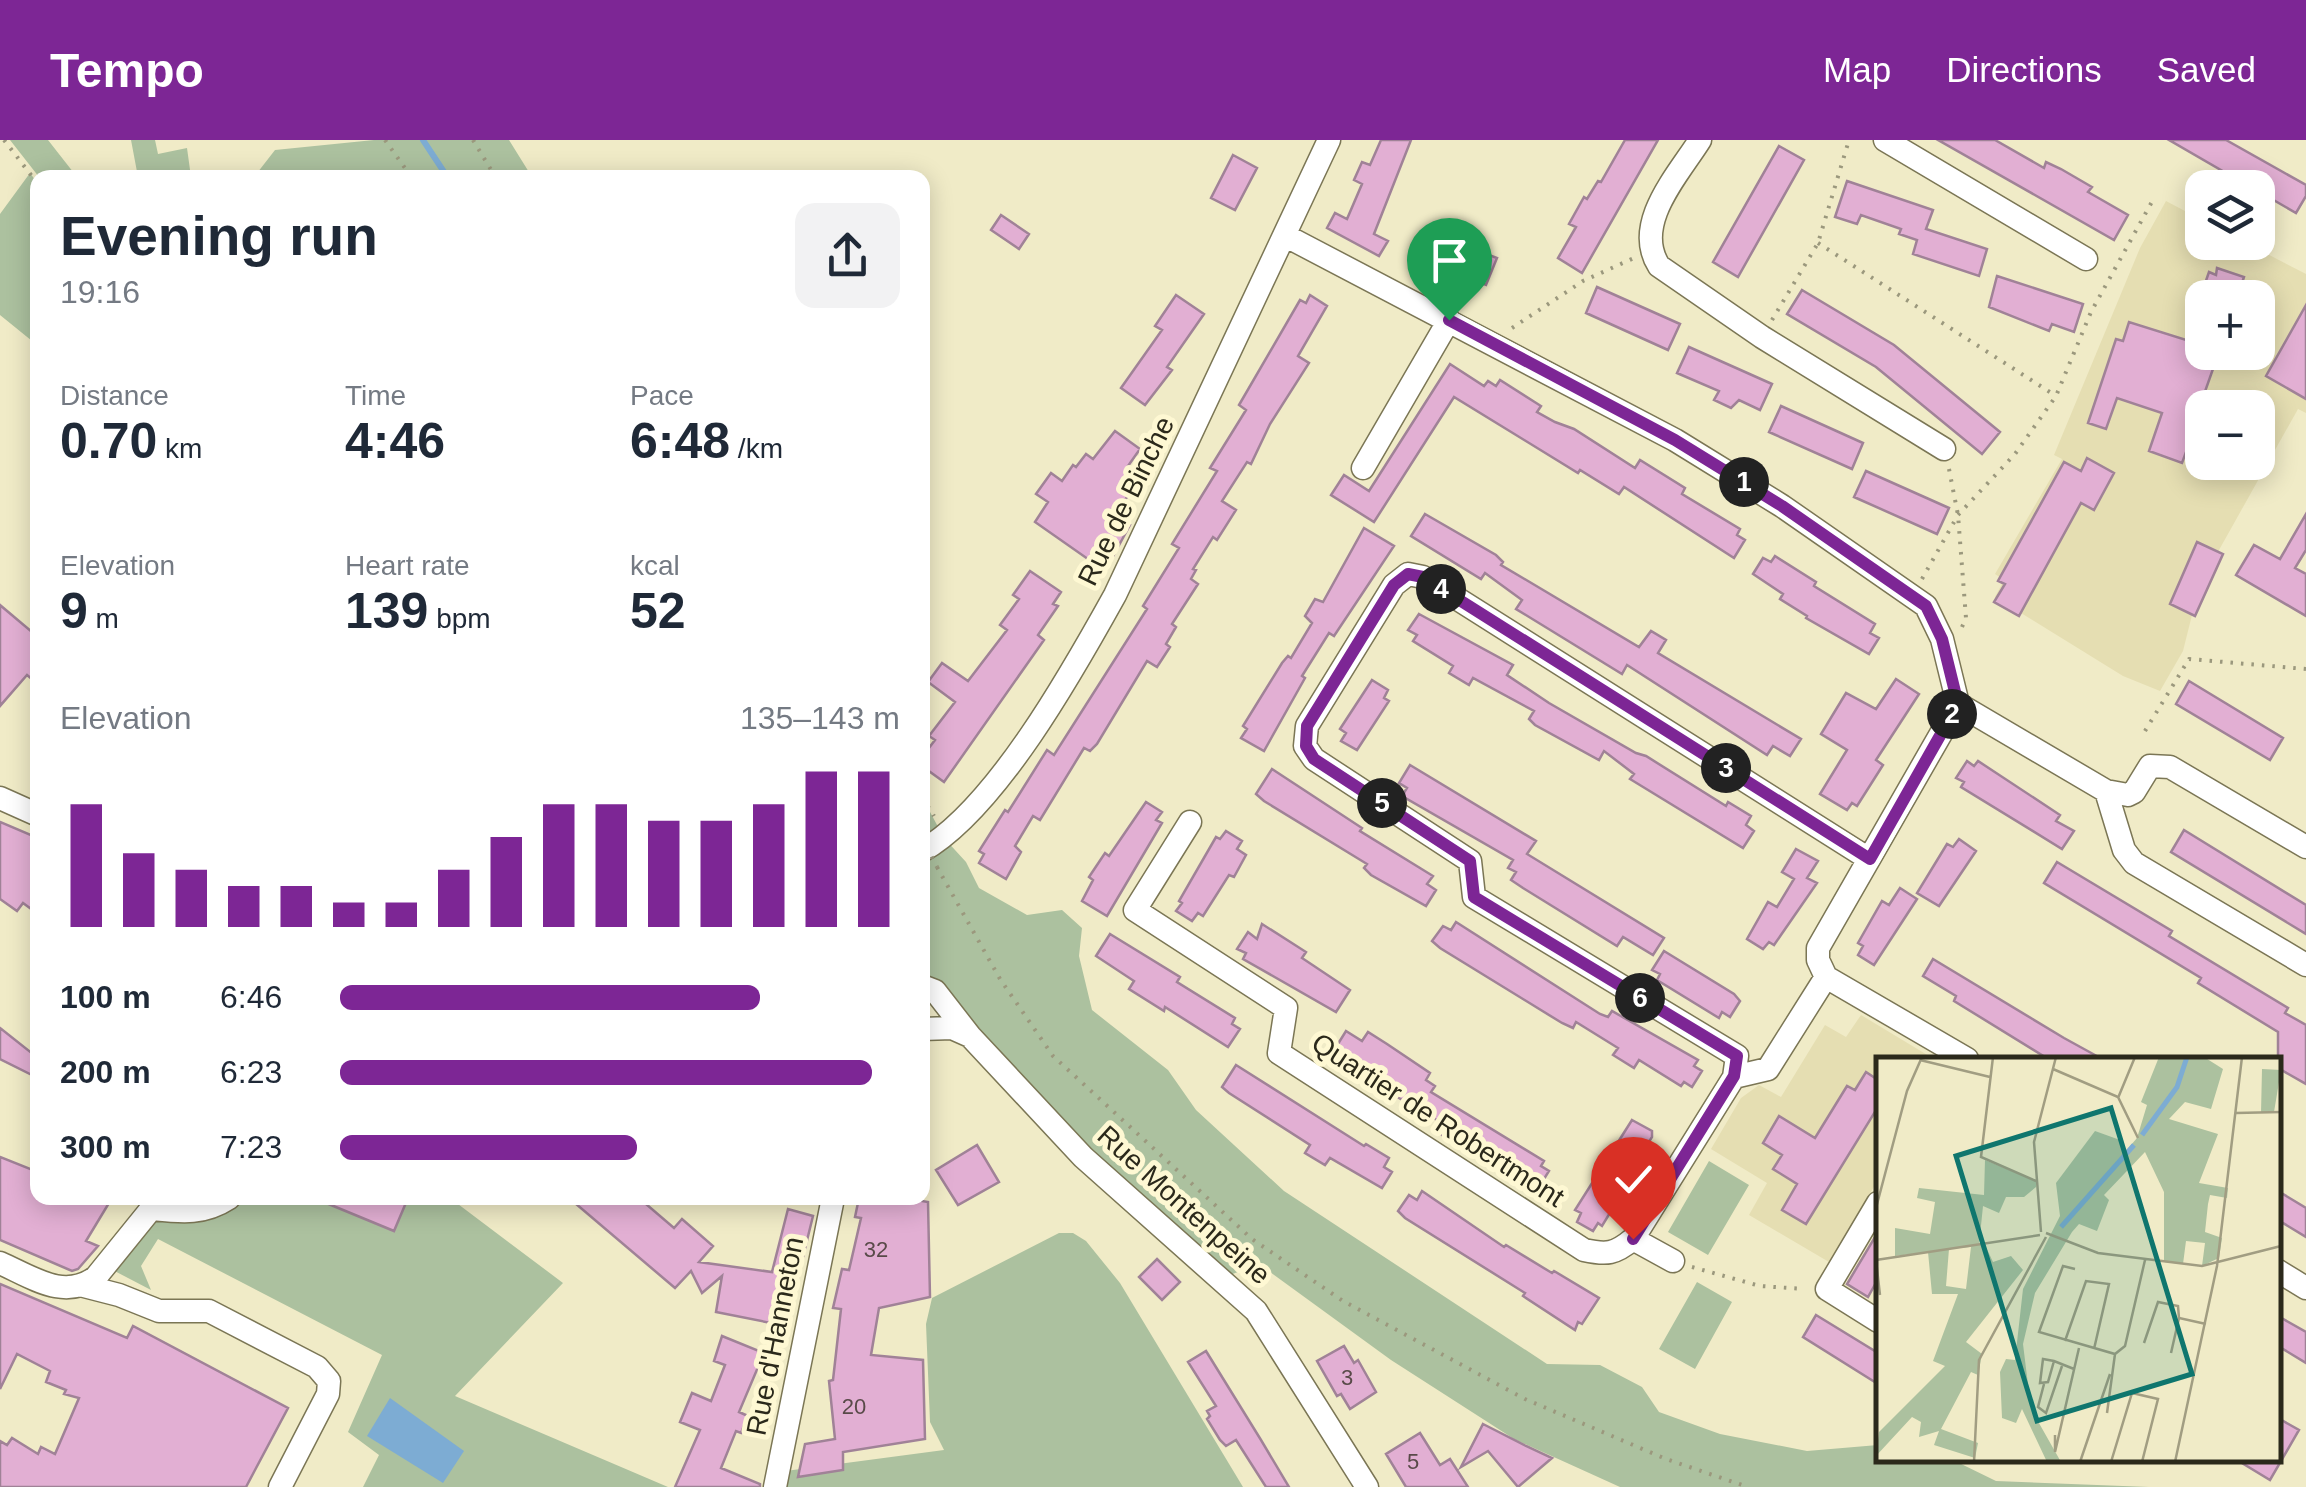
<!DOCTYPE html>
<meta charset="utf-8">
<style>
:root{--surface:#fff;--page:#f2f2f3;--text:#1f2937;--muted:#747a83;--accent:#7d2695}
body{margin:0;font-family:Arial,sans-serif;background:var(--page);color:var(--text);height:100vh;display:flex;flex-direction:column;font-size:38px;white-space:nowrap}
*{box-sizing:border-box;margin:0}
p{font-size:32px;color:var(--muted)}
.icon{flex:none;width:55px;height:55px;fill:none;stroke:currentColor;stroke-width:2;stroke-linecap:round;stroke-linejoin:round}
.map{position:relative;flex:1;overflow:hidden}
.sheet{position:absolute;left:30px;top:30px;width:900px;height:1035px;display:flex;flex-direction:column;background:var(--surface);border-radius:20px;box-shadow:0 5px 25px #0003}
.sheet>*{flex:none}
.controls{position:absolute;left:2185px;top:30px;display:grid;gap:20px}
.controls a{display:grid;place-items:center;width:90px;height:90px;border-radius:20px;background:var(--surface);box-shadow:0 5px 25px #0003;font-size:50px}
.pin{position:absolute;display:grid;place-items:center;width:85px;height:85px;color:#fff;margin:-102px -42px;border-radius:50% 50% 50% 0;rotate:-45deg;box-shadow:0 0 10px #0007}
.pin .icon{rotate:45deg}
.km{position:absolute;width:50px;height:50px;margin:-25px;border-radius:50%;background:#222;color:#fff;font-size:28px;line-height:50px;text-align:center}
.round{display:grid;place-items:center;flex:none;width:105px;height:105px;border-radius:20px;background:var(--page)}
.head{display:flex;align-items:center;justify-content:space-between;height:170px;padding:0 30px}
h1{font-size:55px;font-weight:700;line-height:75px}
.metrics{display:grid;grid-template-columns:repeat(3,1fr);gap:15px;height:170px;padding:10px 30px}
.metrics div{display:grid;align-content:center}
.metrics b{font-size:50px;font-weight:700}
.metrics small{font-size:28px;font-weight:400}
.metrics p{font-size:28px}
.chart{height:280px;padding:20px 30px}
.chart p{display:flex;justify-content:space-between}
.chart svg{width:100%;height:180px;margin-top:10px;stroke:var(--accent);stroke-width:6}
ul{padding:0 30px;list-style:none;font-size:32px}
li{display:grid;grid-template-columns:160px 120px 1fr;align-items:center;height:75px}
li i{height:25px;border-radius:12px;background:var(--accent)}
header{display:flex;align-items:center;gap:60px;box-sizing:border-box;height:140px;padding:0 50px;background:var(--accent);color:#fff}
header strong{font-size:48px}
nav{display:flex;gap:55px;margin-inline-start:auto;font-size:35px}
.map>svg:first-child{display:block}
</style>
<header>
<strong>Tempo</strong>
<nav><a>Map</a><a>Directions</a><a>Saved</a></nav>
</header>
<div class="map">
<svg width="2306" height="1347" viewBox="0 0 2306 1347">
<rect width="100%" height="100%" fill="#f0ebc7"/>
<path fill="#e5deb2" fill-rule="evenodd" d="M2166,61L2202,80V102L2246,103L2306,134V273L2298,269L2219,410L2194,467L2183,511L2160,551L2123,536L1995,457L2004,440L1995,434L2062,319L2054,315L2140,108ZM2202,158H2258V212H2202ZM2202,268H2258V322H2202Z
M1861,875L1934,919H1878V1040L1829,1122L1749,1075L1767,1043L1711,1009L1741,958L1759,945L1781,957L1825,885L1846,897Z"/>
<path fill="#acc19f" d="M10,0H48L77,37H39Z
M131,0H155L158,14L187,8L191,37H138Z
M374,0H509L532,37H254L275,10Z
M30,33L38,44L37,205L0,175V74Z
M922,657L944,698L966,722L979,748L1027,775L1062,770L1082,788L1079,816L1092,870L1168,930L1196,970L1284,1051L1547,1224L1600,1225L1642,1247L1659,1272L1720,1294L1807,1311L1878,1305V1320H1953L1996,1341L2149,1347H1620L1514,1299L1391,1220L1259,1124L1222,1138L923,846Z
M1709,1021L1749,1045L1708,1115L1668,1092Z
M160,1058H450L563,1143L455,1256L668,1347H363L379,1315L348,1292L382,1215L158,1099L141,1126L151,1150L105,1126Z
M1059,1093H1073L1086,1101L1120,1143L1243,1347H775L778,1332L944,1310L930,1282L926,1184L932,1158Z
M1697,1142L1732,1162L1695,1229L1659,1209Z"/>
<path fill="#7dacd3" d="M390,1258L464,1311L443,1343L367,1296Z"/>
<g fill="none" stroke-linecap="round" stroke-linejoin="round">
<path stroke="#7dacd3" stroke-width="6" d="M423,0L448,38"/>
</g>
<path fill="#e2afd3" stroke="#a08297" stroke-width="2.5" d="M1381,0H1411L1374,94L1388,101L1379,116L1327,88L1335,73L1347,79L1362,44L1354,40L1362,22L1370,25Z
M1625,0H1658L1582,133L1558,118L1576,87L1569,84L1584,57L1587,59L1598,41L1601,42Z
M1938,0H1995L2044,28L2046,22L2061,29L2092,47L2088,52L2128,75L2114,100Z
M2169,0H2226L2306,45V56L2296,73L2258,51V48H2252Z
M1779,6L1804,20L1738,137L1713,122Z
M1233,15L1257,28L1235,70L1211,58Z
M1847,41L1933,70L1926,89L1987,109L1979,136L1913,114L1917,100L1899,94L1901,89L1861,75L1857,84L1835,77Z
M1001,75L1029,94L1019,109L991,90Z
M1460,104L1497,118L1486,145L1450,131Z
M2217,128L2244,137L2237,158H2200L2209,132L2216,135Z
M1997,136L2083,164L2074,192L2052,184L2049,191L1989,167Z
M1597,147L1680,184L1668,210L1586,173Z
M1802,150L1894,205L2000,292L1982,314L1876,227L1787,174Z
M1176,155L1204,174L1167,227L1172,230L1145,265L1121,248L1162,190L1155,186Z
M1310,155L1327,166L1298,216L1309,223L1270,284L1251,324L1247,322L1222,361L1236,370L1217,400L1213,397L1193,429L1196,430L1191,439L1198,444L1172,484L1176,487L1166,504L1170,507L1157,527L1147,521L1097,604L1090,611L1084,608L1040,680L1033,676L1015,706L1021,712L1006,739L979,723L984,714L979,711L1005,670L1008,672L1047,610L1054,615L1147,469L1143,466L1179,408L1172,404L1217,331L1210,328L1246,270L1239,265L1300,160L1306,163Z
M2199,161L2202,162V212H2219L2202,260V308L2189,304L2182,323L2149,311L2162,273L2117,258L2106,289L2088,283L2116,199L2123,201L2129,182L2186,200Z
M2306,165V259L2266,236Z
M1689,207L1772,244L1760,270L1739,260L1731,268L1714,260L1719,251L1677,233Z
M1450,224L1484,246L1488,241L1496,246L1500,240L1541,266L1537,272L1555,282L1574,289L1635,328L1640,320L1685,348L1682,354L1740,389L1737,395L1745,400L1734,418L1624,347L1619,354L1580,330L1578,333L1454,257L1374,382L1331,355L1344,335L1369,351Z
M1781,266L1863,303L1852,329L1769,292Z
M1115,291L1140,309L1128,326L1141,336L1115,375L1130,385L1105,431L1035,382L1048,362L1036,354L1051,333L1062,341L1073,325L1076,327L1086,314L1093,319Z
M2087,318L2114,333L2094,370L2081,363L2019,476L1994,462L2005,444L1998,441L2064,322L2081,331Z
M1866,331L1949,368L1937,394L1854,357Z
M1425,374L1496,415L1503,422L1501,425L1639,507L1651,491L1666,500L1658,513L1801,599L1790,616L1773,606L1767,615L1627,525L1622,534L1516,469L1522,460L1485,433L1481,439L1411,396Z
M2306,374V410L2295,428L2306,434V476L2236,435L2254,405L2280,419Z
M1364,388L1394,406L1334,496L1329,493L1302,536L1305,538L1264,611L1241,598L1247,589L1243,586L1282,523L1288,516L1291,518L1312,483L1305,476L1315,459L1323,462Z
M2197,402L2223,414L2195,476L2170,464Z
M1775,416L1816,442L1814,446L1875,484L1870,493L1879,498L1869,514L1806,478L1807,476L1780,459L1783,454L1753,434L1763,418L1771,422Z
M1030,431L1061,452L1053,464L1058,466L1038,495L1044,500L944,642L922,626V617L935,600L929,596L955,562L928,542L942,523L968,541L1007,490L1000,485L1019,459L1013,455Z
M0,465L38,497V544L27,535L0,566Z
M1419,474L1513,525L1507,535L1549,563L1636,613L1646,616L1726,666L1728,662L1751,676L1746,685L1754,691L1743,708L1630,639L1634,634L1604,611L1599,620L1535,585L1529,579L1534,571L1473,538L1469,545L1449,533L1453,526L1413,501L1417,495L1408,490Z
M1896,539L1919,554L1876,620L1883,625L1857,666L1852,663L1847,670L1820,654L1847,610L1821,594L1846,553L1876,569Z
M1372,540L1388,550L1384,558L1389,561L1357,610L1341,601L1346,593L1340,589Z
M2189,541L2283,598L2270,620L2176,564Z
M1967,621L1974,626L1978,621L2060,675L2056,681L2074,691L2062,709L1961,647L1964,642L1956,638Z
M1410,625L1536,701L1527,714L1664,798L1653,815L1623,797L1617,806L1523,748L1511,740L1516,732L1508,728L1513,720L1402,656L1407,648L1399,643Z
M1272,629L1362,688L1360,691L1433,736L1427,744L1436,750L1426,766L1371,735L1364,728L1367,724L1264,661L1256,654Z
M1146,662L1162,672L1156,680L1162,683L1107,776L1082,761L1093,740L1089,737L1105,713L1109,716Z
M0,682L38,698V774L23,763L17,771L0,759Z
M2184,690L2306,765V794L2171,712Z
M1226,691L1242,701L1237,709L1246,715L1234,737L1229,735L1203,776L1198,773L1192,781L1176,771L1182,763L1179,761L1216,697L1220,699Z
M1959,699L1976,711L1939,766L1917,753L1947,704L1953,707Z
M1796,709L1818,721L1807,738L1817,743L1774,805L1769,802L1763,809L1747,799L1768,762L1777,767L1794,739L1782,732Z
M2057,722L2172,791L2169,796L2288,868L2285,873L2306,885V944L2278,928V892L2198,843L2201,838L2044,743Z
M1900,748L1917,759L1874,825L1858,815L1863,806L1858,803L1882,761L1889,765Z
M1456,782L1600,874L1608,877L1612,871L1698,920L1694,926L1702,931L1692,947L1684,942L1681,946L1639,920L1634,928L1613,915L1618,908L1576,882L1573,888L1562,883L1440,808L1432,801L1443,786L1451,790Z
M1262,784L1306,812L1302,818L1350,850L1336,872L1243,819L1246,813L1237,809L1248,792L1257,799Z
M1110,794L1180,837L1177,842L1235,878L1232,884L1240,889L1228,907L1165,867L1164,871L1129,849L1134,841L1096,816Z
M1664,811L1734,854L1740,861L1730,877L1722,872L1719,878L1657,840L1660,834L1652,830Z
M1933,819L2064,898L2104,920H2050L1954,861L1956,856L1923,836Z
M0,888L38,918V938L0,919Z
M1346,891L1362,901L1368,892L1387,904L1430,933L1426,940L1435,946L1431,952L1544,1021L1541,1026L1549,1031L1539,1047L1531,1042L1528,1047L1467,1006L1466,1009L1442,995L1447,986L1387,951L1390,948L1349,923L1353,917L1336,907Z
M1236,925L1364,1006L1366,1004L1389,1018L1384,1027L1392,1032L1382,1048L1330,1018L1325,1025L1305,1013L1310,1005L1229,953L1222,947Z
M1866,932L1878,940V967L1806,1084L1782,1070L1797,1044L1773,1029L1782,1015L1763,1003L1779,976L1815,998L1847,946L1855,950Z
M1632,980L1652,991V997L1613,1061L1616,1063L1602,1086L1598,1083L1593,1091L1577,1082L1581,1073L1575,1070Z
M977,1005L999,1042L958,1065L936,1030Z
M0,1017L38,1032V1058H112L86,1101L98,1106L78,1129L72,1131L0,1100Z
M1422,1051L1504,1107L1506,1105L1552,1133L1554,1131L1599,1158L1582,1184L1578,1182L1575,1190L1523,1156L1525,1153L1405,1078L1398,1071L1409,1055L1417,1060Z
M2278,1051L2306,1068V1097L2278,1080Z
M314,1058H408L394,1091Z
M569,1058H639L674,1088L682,1079L713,1106L699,1122L772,1132L788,1069L813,1076L786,1186L716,1172L722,1136L702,1153L691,1131L675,1148Z
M859,1058H905L928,1062L930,1157L879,1168L871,1215L923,1220L925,1299L843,1312V1330L798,1337L805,1304L835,1299L829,1241L833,1240L841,1169L833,1168L842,1129L849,1130L861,1078L855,1077Z
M1878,1092V1139L1868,1157L1847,1144Z
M1157,1119L1180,1142L1162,1160L1139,1137Z
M0,1144L127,1198L133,1186L288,1268L246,1347H0V1301L7,1305L12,1298L38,1314L41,1307L55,1314L79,1258L64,1254L66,1250L46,1242L50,1231L17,1214L0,1249Z
M1816,1175L1878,1213V1244L1803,1197Z
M2278,1176L2306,1192V1223L2278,1206Z
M722,1196L764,1213L739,1272L748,1276L741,1293L736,1291L721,1328L760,1344V1347H675L700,1290L680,1282L692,1253L711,1261L725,1225L714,1221Z
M1344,1206L1354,1223L1358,1220L1376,1252L1350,1269L1341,1254L1337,1256L1317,1221Z
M1206,1211L1261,1300L1289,1347H1266L1236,1300L1226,1306L1220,1300L1207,1279L1210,1276L1207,1271L1216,1266L1188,1222Z
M2278,1278L2299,1290L2270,1340L2237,1320H2278Z
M1483,1284L1526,1306L1552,1318L1518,1347L1488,1311L1461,1327Z
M1420,1293L1440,1325L1450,1319L1468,1347H1406L1386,1314Z"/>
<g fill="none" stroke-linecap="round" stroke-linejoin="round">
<defs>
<path id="minor" d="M1700,0C1678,35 1632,84 1659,126L1762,197L1944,309
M1885,0L2086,119
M1363,328L1449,180
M1958,564L2106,651L2128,655L2134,652L2150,626L2170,627L2306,707
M2106,651L2124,710L2134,723L2306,825
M0,658L38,675
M1190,682L1135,770L1286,868L1279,913L1584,1110C1607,1115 1615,1114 1633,1099L1734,937L1768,929L1826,837L1818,820V808L1958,564L1942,499L1926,466L1782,366L1675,300L1286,96
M922,711C996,669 1074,529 1115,455L1329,0
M1826,837L1967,919
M922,846L935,851L970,896L1083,1017L1256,1171L1367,1347
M922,889L952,888L970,896
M1734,937L1737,916L1474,757L1470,721L1314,619L1305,606L1307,586L1394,445L1408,434L1423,437L1869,719
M1878,1063L1827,1149L1878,1181
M151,1069C181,1072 203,1075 229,1058
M1633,1099L1673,1121
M0,1123C32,1137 64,1161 96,1137L160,1058
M2278,1131L2306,1148
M84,1146L119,1155L159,1171H209L317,1227L329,1241L328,1254L280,1347
M775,1347L833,1058"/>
</defs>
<use href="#minor" stroke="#7b7655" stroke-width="25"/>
<path stroke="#9b987d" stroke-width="4" stroke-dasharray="2.5 8" stroke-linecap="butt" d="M4,0L38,44
M385,0L412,38
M473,0L496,38
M1818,103L2056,256
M1772,180L1818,103L1849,0
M1512,188L1583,141L1634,118
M1949,329L1958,375L1966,478L1962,487
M1922,439L1958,375L2015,314L2056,256L2091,172L2154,58
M2145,591L2189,519L2306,529
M922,657L934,676
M937,727L1000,839L1053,916L1252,1099L1343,1161L1525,1259L1666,1319L1748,1347
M1692,1127L1760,1146L1804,1149"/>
<use href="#minor" stroke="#fff" stroke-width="22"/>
<path stroke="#9b987d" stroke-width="4" stroke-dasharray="2.5 8" stroke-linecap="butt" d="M922,698L937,727"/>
</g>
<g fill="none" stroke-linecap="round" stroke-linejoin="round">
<defs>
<path id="route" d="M1449,180L1675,300L1782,366L1926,466L1942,499L1958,564L1870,719L1423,437L1408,434L1394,445L1307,586L1306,606L1314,619L1470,721L1474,757L1737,916L1734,936L1633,1099"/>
</defs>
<use href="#route" stroke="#fff" stroke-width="20"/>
<use href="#route" stroke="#7d2695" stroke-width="12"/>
</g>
<g text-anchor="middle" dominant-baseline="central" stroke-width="10" stroke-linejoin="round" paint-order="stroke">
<g font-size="22" fill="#594a49">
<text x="876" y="1109">32</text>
<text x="1347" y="1237">3</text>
<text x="854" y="1266">20</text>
<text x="1413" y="1321">5</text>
</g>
<g font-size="28" fill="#2b291b" stroke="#fef8d3">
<text transform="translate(1126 361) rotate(-64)">Rue de Binche</text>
<text transform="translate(1438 980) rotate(33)">Quartier de Robertmont</text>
<text transform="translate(1184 1065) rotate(42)">Rue Montenpeine</text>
<text transform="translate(775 1196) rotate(-79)">Rue d'Hanneton</text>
</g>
</g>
<g transform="translate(1876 917)">
<rect width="405" height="405" fill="#f0ebc7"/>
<path d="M283,0H328L347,12L335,52L309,45L293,62L342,77L323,126L352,131L351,141L334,138L332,147L329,175L346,181L343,201L326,209L329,186L310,184L307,207L288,205V135L269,95L228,138L233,143L221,174L203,167L196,175L159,236L147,287L155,352L185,405H171L146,352L140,366L126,361L124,315L130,302L139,303L147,232L184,159L180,126L219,74L244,83L249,95L261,81L271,48L265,45ZM386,12L405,13L398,55L385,56ZM109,103L160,124V130L148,140H130L123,156L107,149L103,188H109L117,205L135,199L147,213L90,285L106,297L102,318L95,315L65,372L102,386L99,401L58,388L63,374L43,380L45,365L36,360L0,399L3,375L69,309L57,304L82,237H56L52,195L19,199V171L54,177L59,145L41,141L43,131L108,138ZM95,190L90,232L70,229L73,192Z" fill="#acc19f" fill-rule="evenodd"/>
<path fill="none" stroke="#7dacd3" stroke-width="5" d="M266,78L301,30L311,0M185,170L258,88"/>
<path fill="none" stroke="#a19d82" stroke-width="2.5" d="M117,0L105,100L160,124M44,3L114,20M177,12L242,40L262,81M242,41L259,0M360,56L405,55M0,151L31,34L46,0M165,175L158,85L180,0M170,176L222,196L326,209L405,189M0,203L164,178M0,203L4,238M199,212L187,209L163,275L239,297L249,289L269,203M189,284L210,224L233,227L218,292M268,286L282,245L302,249L303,261L330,267M295,296L303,261M178,304L172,325L164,326L167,302L178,304L198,312M168,327L162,350L170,356L186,309M231,356L239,297M179,378V395L203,291M98,405L103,303L170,180M204,405L234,317M235,405L256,336L282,342L266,405M299,405L341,209L366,0"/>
<path fill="#0f766e" fill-opacity="0.15" stroke="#0f766e" stroke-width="5" d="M235,51L316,317L161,364L80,99Z"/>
<rect width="405" height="405" fill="none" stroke="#2b291b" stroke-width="5"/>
</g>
</svg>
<div class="controls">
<a><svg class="icon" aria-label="layers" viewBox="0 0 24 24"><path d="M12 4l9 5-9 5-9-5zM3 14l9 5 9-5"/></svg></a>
<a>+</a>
<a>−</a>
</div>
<div class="pin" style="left:1449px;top:180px;background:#1e9e55"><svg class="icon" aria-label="arrive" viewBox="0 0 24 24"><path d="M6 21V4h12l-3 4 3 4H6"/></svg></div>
<div class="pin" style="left:1633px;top:1099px;background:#d93025"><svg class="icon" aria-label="check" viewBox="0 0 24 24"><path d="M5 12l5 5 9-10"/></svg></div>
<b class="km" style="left:1744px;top:342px">1</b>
<b class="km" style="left:1952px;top:574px">2</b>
<b class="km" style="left:1726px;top:628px">3</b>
<b class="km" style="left:1441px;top:449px">4</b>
<b class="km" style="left:1382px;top:663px">5</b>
<b class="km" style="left:1640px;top:858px">6</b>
<section class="sheet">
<div class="head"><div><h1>Evening run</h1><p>19:16</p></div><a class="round"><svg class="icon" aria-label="share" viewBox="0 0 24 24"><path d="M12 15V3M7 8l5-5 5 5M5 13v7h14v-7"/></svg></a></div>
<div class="metrics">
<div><p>Distance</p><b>0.70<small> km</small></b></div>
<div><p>Time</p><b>4:46</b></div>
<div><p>Pace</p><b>6:48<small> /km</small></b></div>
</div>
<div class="metrics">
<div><p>Elevation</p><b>9<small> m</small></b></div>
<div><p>Heart rate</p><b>139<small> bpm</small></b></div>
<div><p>kcal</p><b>52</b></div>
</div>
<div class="chart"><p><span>Elevation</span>135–143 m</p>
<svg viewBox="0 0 160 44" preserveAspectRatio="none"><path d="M5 44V14M15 44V26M25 44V30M35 44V34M45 44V34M55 44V38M65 44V38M75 44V30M85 44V22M95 44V14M105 44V14M115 44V18M125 44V18M135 44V14M145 44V6M155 44V6"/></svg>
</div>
<ul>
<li><b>100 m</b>6:46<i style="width:75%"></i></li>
<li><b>200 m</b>6:23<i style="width:95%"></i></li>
<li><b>300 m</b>7:23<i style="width:53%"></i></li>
</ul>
</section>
</div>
